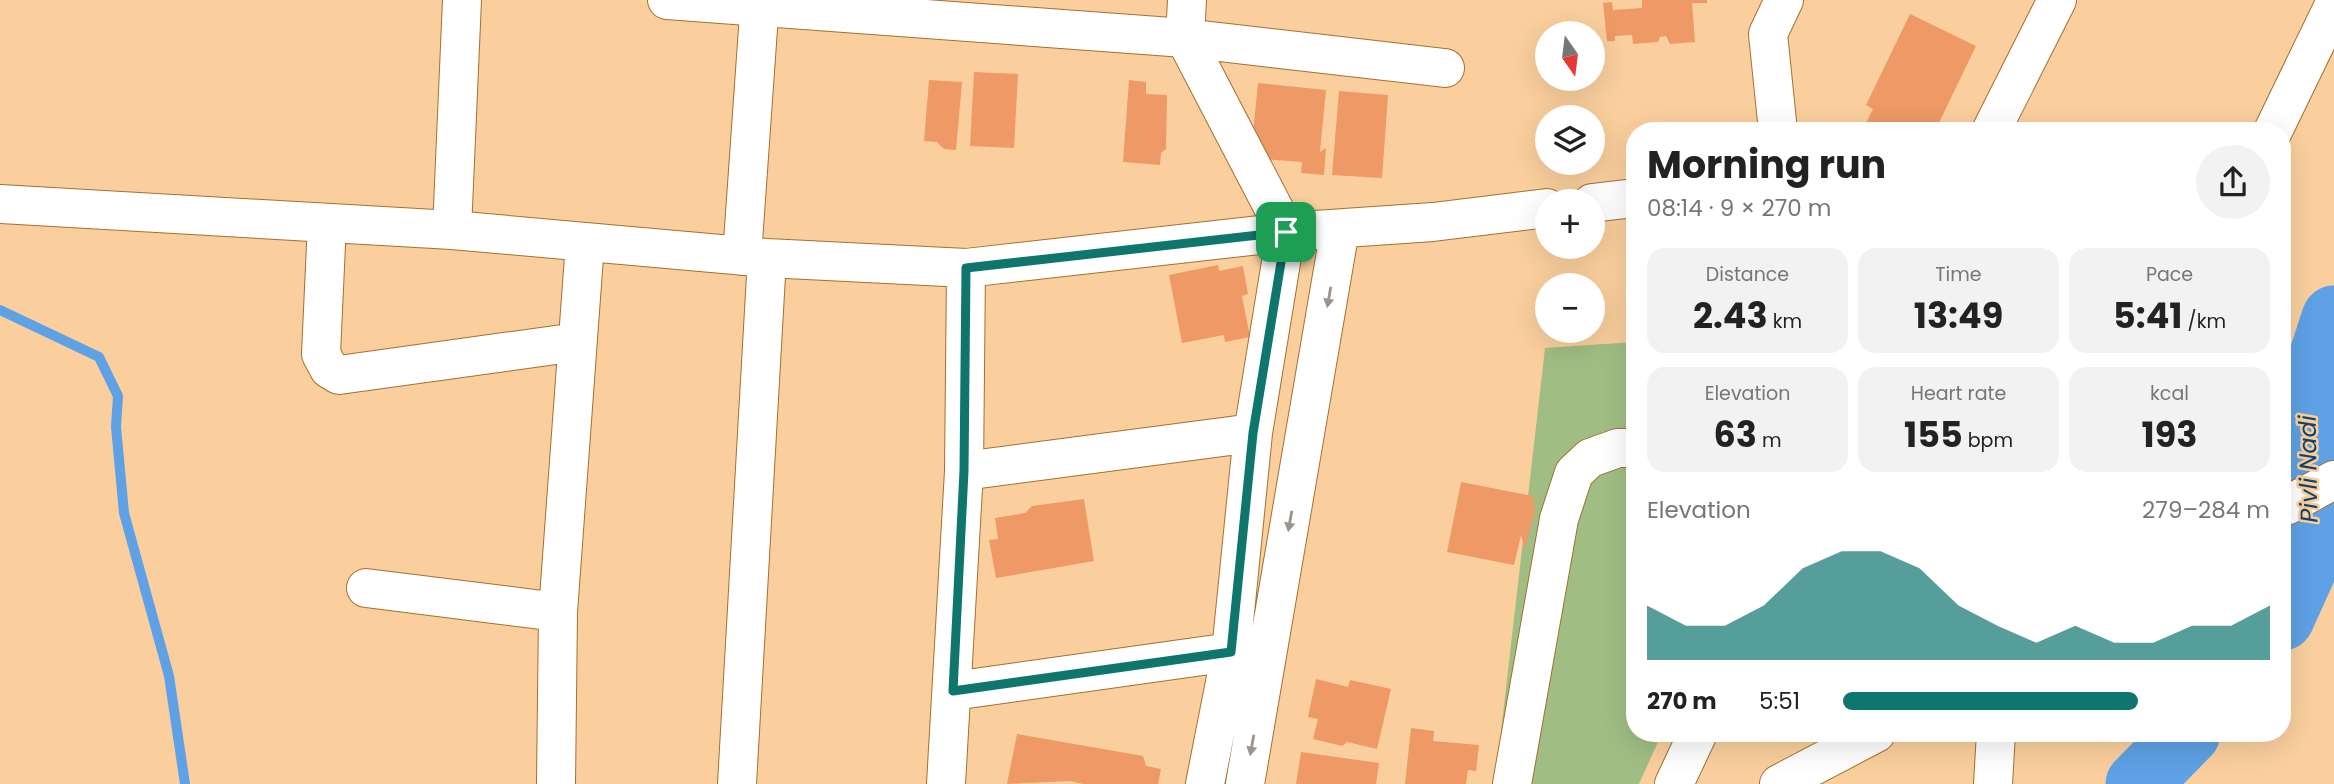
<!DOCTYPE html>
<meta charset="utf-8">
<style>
:root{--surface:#fff;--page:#f2f2f2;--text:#222;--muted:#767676;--accent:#0f766e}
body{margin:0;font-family:Poppins,sans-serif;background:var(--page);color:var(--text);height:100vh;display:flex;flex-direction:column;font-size:26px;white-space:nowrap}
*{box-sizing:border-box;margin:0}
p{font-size:23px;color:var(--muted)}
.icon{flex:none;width:38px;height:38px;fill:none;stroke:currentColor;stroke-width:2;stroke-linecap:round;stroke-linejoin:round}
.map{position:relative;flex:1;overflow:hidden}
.side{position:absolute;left:1626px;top:122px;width:665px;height:620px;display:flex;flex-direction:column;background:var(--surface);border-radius:28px;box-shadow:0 7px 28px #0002}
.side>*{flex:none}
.needle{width:46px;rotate:166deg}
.tools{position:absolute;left:1535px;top:21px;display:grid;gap:14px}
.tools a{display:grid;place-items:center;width:70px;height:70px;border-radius:50%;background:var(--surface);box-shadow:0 7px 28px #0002;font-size:35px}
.pin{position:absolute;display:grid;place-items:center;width:60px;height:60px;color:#fff;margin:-30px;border-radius:14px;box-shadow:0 4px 10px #0006}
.round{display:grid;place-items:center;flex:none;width:74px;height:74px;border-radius:37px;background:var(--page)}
.headline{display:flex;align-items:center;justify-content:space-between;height:119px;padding:0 21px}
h1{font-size:38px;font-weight:700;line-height:52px}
.stats{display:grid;grid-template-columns:repeat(3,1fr);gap:10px;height:119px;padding:7px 21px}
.stats div{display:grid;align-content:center;border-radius:18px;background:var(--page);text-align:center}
.stats b{font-size:35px;font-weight:700}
.stats small{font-size:19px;font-weight:400}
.stats p{font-size:19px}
.chart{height:196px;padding:14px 21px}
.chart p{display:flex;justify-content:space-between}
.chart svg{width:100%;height:126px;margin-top:7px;fill:var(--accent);opacity:.7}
ul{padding:0 21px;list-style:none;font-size:23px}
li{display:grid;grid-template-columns:112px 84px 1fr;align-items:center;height:52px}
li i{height:18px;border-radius:9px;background:var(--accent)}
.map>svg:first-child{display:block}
</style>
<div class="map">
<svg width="2334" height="784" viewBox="0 0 2334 784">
<rect width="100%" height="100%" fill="#facf9d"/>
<path fill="#a0be84" d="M1634,342V733H1662L1639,784H1495L1545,348Z"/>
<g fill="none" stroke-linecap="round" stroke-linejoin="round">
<path stroke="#5ea1e5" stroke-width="10" d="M0,310L99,357L118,396L116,427L124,513L169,676L185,784"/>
<path stroke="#5ea1e5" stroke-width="65" d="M2282,618L2309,558L2307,401L2334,318
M2138,784L2188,733"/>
</g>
<path fill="#e96" d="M1642,0H1707V3H1692L1695,42L1670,44L1666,36L1660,37L1658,42L1633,44L1632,35L1615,36V41H1607L1603,3L1612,2L1613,10L1642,8Z
M1910,14L1976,46L1935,131H1868L1863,129L1873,109L1866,105Z
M974,72L1018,74L1014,148L970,146Z
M929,80L962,82L956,150L944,149L937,142L924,141Z
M1129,80L1146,82V94L1167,95L1166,149L1161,153L1160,165L1123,162Z
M1258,83L1326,90L1320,152L1326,148L1324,175L1301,173L1302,162L1265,159L1252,144Z
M1339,91L1388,95L1382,178L1332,175Z
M1218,265L1219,271L1243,266L1248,294L1242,296L1250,337L1225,342L1224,335L1182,343L1169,275Z
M1461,482L1533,496L1535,510L1525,550L1521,535L1514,565L1447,552Z
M1084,499L1094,561L996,578L989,540L998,539L995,518L1025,513L1032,506Z
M1316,679L1348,687L1350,680L1391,689L1377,749L1347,742L1342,746L1313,739L1318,719L1308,717Z
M1411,728L1434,731L1433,741L1479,745L1476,771L1468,770L1466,784H1405Z
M1017,734L1143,756L1146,766L1161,769L1158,784H1083L1070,781L1007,784Z
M1301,752L1379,763L1376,784H1296Z"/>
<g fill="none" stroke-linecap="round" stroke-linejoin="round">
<defs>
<path id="street" d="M667,0L1185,38L1445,68
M1187,0L1185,38L1286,232L1253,433L1231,652L1205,784
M1778,131L1768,34L1784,0
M1991,131L2057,0
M2273,131L2334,5
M1592,203L1634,198
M0,204L452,230L767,258L966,268L1286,232L1433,222L1547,208
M327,223L321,354L329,369L339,375L577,342
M452,230L462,0
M742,256L760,0
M964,471L1253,433
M366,588L558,612
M953,691L1231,652
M556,784L558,612L585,243
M737,784L767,258
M946,784L964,471L966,268
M1245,784L1340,229
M1512,784L1559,519L1574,473L1590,458L1618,448H1634
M1674,784L1698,733
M1779,784L1876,733
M1993,784L1996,733"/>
<path id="secondary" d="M2288,505L2334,480"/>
</defs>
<use href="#street" stroke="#a27130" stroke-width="40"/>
<use href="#secondary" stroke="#a27130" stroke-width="40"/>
<use href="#street" stroke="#fff" stroke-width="38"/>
<use href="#secondary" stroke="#fff" stroke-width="38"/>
</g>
<defs><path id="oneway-solid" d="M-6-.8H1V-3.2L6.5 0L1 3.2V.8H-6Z" transform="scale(1.75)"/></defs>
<g fill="#9c948c">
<use href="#oneway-solid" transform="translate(1329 297) rotate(100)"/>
<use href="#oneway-solid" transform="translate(1290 521) rotate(100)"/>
<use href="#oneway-solid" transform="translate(1252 745) rotate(100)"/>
</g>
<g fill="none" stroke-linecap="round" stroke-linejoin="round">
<defs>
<path id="route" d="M1286,232L1253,433L1231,652L953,691L964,471L966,268Z"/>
</defs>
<use href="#route" stroke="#fff" stroke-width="14"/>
<use href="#route" stroke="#0f766e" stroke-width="9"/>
</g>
<g text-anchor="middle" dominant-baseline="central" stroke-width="5" stroke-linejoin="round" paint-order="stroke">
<g font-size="24" font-style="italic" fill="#12426f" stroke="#facf9d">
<text transform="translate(2308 469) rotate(-91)">Pivli Nadi</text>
</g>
</g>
</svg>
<div class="tools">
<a><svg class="needle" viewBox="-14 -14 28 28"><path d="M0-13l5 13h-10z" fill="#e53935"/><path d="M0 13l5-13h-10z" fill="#767676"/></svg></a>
<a><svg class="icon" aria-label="layers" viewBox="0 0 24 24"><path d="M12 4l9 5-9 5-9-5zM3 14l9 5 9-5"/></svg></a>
<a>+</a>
<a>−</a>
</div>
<div class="pin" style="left:1286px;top:232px;background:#1e9e55"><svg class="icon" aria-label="arrive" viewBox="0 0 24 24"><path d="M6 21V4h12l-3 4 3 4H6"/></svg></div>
<section class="side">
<div class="headline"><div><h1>Morning run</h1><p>08:14 · 9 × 270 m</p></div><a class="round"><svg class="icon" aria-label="share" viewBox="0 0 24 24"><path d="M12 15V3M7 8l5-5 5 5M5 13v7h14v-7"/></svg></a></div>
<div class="stats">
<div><p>Distance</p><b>2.43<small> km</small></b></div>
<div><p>Time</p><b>13:49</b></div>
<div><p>Pace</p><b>5:41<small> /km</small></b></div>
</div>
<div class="stats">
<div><p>Elevation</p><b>63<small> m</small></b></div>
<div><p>Heart rate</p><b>155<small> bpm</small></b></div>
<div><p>kcal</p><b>193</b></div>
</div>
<div class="chart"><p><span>Elevation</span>279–284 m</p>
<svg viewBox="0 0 160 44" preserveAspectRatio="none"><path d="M0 44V25L10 32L20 32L30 25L40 12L50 6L60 6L70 12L80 25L90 32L100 38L110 32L120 38L130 38L140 32L150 32L160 25V44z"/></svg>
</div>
<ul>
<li><b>270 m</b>5:51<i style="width:69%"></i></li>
</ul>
</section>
</div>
